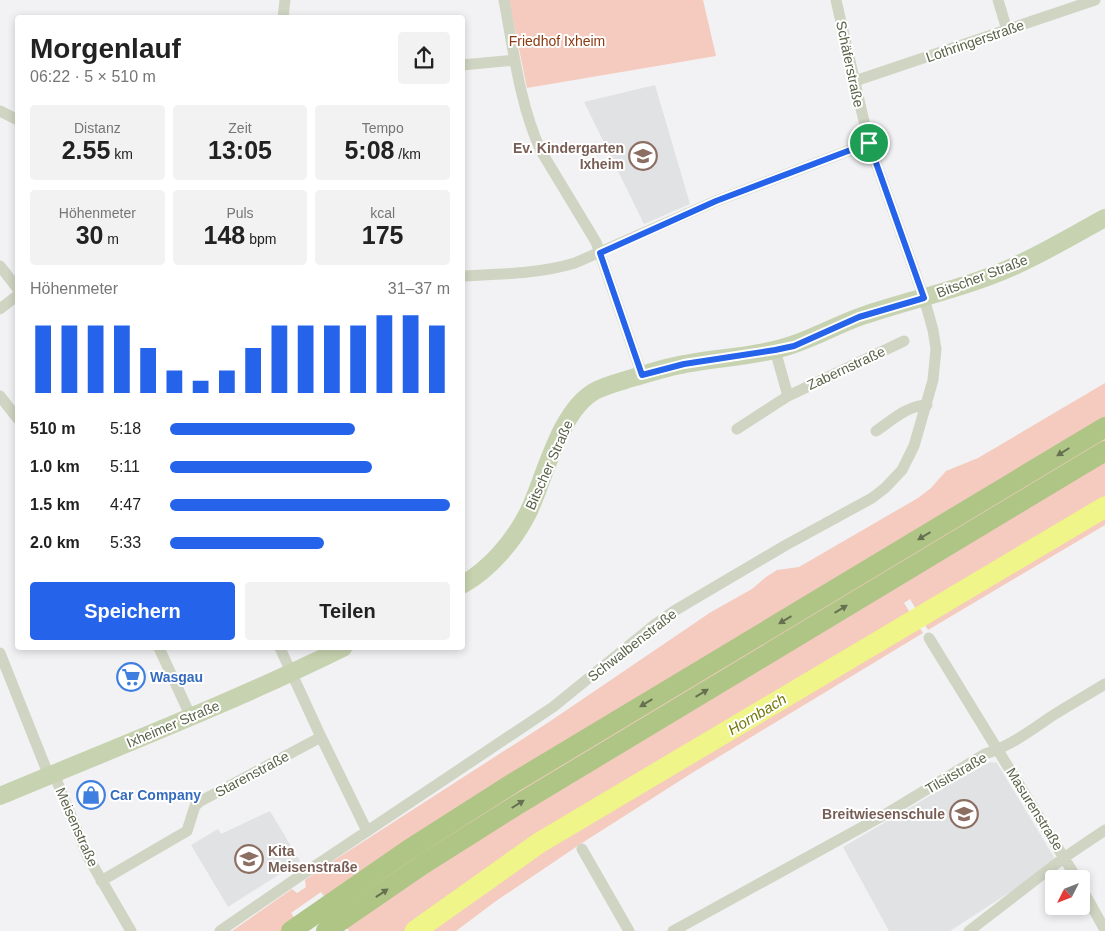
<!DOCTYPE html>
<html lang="de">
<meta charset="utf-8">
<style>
:root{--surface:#fff;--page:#f2f2f2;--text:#222;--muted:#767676;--accent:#2563eb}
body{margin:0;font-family:Helvetica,sans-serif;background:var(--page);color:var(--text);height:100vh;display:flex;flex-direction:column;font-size:19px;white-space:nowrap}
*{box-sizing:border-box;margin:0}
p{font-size:16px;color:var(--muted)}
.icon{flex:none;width:28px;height:28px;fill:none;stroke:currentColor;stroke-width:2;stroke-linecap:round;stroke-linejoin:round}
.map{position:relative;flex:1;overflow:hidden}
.drawer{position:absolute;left:15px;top:15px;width:450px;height:635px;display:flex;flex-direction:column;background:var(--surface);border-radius:5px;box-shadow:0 2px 8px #0003}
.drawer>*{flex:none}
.needle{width:32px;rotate:228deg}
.fabs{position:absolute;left:1045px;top:870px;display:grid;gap:10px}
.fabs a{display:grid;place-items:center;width:45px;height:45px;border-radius:5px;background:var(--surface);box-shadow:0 2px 8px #0003;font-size:25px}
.pin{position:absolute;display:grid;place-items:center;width:42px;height:42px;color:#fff;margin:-21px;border:2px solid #fff;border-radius:50%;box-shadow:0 1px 5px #0007}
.round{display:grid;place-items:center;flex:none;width:52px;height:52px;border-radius:5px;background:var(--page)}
.head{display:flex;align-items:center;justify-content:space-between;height:85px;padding:0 15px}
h1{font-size:28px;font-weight:800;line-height:38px}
.metrics{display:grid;grid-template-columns:repeat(3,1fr);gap:8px;height:85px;padding:5px 15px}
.metrics div{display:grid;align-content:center;border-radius:5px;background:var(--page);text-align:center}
.metrics b{font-size:25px;font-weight:800}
.metrics small{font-size:14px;font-weight:400}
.metrics p{font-size:14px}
.chart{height:140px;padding:10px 15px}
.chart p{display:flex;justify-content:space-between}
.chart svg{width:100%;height:90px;margin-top:5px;stroke:var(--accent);stroke-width:6}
.button{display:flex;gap:10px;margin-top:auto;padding:10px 15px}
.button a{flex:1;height:58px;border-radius:5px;background:var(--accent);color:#fff;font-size:20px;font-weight:800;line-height:58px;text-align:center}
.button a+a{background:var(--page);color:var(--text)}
ul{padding:0 15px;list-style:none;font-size:16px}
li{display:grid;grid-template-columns:80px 60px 1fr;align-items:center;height:38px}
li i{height:12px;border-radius:6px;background:var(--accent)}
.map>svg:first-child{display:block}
</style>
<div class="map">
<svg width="1105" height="931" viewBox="0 0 1105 931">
<rect width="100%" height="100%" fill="#f2f2f4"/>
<path fill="#e0e2e3" d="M655,85L690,204L644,224L584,102Z
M990,762L997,763L1054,857L1052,865L950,931H889L843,847L955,781Z
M270,811L300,861L228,907L191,845L218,829L221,834Z"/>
<path fill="#f4cbbe" d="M509,0H703L716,56L527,88Z
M1105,383V525L928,630L910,599L904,603L923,633L692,773L582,843L496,901L456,931H349L321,892L291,913L304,931H232L292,889L297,893L306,887L305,880L316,872L549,722L711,612L752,589L766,577L777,570L799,567L918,498L931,488L946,471L978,458Z"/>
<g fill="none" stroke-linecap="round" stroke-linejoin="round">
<path stroke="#eff588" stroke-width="21" d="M415,931L539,843L1105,507"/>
<path stroke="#cfd5c2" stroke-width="11" d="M504,0C513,48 520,106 541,151L596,242L642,375
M998,0L1007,30
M283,18L285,0
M462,65L515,60
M855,81L1095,0
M0,111L18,120
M0,266L18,289
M462,276C501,274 538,274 575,263L716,201L869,143
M0,309L18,295
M775,350L788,396
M0,396L18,419
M737,429L788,396L904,341
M876,431C891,421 908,405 927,405
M929,638L1077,879
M159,648L191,717
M280,648L321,737L367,831
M0,653L49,776
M54,774L88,857L131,931
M582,849L629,931
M101,881L187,831L195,806L199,802L321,737
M1081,887L1105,930
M220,931L294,880L553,707L653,626L674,611L786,545L872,498L885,488L902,470L914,446L933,380L936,349L933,330L924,298L869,143L836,0
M673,931L886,814L985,754C1010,746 1030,731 1052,716C1069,705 1087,695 1105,684
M969,931L1065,857L1105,830"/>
<path stroke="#c7d3b0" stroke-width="18" d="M462,585C490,569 513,542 528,513C545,478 559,411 595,391C606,385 619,382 632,378C649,373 667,367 685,364C716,358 748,357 778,349C808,342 833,326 862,316C905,301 950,292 993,275C1032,260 1068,238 1105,218
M0,796C115,748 231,703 343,648"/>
<path stroke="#aec586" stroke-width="20" d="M291,931L408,850L513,783L1105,427
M326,931L422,865L517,805L1105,451"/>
</g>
<defs><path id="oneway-solid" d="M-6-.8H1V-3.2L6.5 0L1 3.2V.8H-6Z" transform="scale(1.25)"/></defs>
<g fill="#667151">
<use href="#oneway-solid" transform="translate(1063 452) rotate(148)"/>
<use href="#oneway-solid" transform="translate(924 536) rotate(149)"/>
<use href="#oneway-solid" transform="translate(841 609) rotate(-31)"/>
<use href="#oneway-solid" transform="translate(785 620) rotate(149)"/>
<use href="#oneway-solid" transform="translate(702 693) rotate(-31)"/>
<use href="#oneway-solid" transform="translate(646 703) rotate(149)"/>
<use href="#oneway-solid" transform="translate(518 804) rotate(-32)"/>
<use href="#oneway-solid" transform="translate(382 893) rotate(-34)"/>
</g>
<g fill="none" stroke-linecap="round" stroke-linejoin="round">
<defs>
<path id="route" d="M869,143L924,298L859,317L794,346L775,350L684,364L642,375L600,253L716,201Z"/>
</defs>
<use href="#route" stroke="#fff" stroke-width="10"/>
<use href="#route" stroke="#2563eb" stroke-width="6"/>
</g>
<defs>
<symbol id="school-ring" viewBox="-11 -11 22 22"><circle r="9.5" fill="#fff" stroke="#8d6e63" stroke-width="1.5"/><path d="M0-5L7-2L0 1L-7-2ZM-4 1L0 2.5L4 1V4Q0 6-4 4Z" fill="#8d6e63"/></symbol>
<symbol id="supermarket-ring" viewBox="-11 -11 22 22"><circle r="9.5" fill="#fff" stroke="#3f7fe0" stroke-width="1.5"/><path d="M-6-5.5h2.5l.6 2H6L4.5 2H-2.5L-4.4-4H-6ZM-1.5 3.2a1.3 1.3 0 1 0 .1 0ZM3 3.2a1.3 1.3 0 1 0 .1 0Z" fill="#3f7fe0"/></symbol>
<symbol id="shop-ring" viewBox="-11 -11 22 22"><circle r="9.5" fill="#fff" stroke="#3f7fe0" stroke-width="1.5"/><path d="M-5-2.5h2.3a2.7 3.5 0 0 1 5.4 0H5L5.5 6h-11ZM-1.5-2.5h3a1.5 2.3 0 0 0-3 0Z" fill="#3f7fe0"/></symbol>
</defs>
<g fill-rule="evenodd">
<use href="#school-ring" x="627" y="140" width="32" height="32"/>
<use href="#supermarket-ring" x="115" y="661" width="32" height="32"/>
<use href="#shop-ring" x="75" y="779" width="32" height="32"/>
<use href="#school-ring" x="948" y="798" width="32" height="32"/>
<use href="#school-ring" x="233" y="843" width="32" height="32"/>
</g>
<g text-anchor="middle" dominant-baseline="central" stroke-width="4" stroke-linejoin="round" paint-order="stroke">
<g font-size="14" fill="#8d3a0f" stroke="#fff">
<text x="557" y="41">Friedhof Ixheim</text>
</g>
<g font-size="14" fill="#596248" stroke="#fff">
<text transform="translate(975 41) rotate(-19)">Lothringerstraße</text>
<text transform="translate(850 64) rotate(78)">Schäferstraße</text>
<text transform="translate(982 276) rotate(-21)">Bitscher Straße</text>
<text transform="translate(846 368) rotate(-25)">Zabernstraße</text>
<text transform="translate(549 465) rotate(-66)">Bitscher Straße</text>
<text transform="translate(632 645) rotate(-38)">Schwalbenstraße</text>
<text transform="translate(173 724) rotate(-23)">Ixheimer Straße</text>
<text transform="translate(956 773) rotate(-30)">Tilsitstraße</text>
<text transform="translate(252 774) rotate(-28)">Starenstraße</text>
<text transform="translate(1035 809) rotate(58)">Masurenstraße</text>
<text transform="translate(77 827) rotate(66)">Meisenstraße</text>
</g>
<g font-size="14" font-weight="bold" fill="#785e54" stroke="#fff" text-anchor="end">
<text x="624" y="148">Ev. Kindergarten<tspan x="624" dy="16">Ixheim</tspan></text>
<text x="945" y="814">Breitwiesenschule</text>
<text x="268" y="851" text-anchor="start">Kita<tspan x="268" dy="16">Meisenstraße</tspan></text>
</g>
<g font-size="14" font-weight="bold" fill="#366cbe" stroke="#fff" text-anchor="start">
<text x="150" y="677">Wasgau</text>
<text x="110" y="795">Car Company</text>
</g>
<g font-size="15" font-style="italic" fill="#727807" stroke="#fff">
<text transform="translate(757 714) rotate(-31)">Hornbach</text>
</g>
</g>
</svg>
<div class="fabs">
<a><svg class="needle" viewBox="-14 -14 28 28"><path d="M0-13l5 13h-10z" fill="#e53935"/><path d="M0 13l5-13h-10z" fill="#767676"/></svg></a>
</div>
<div class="pin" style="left:869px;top:143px;background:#1e9e55"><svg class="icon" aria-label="arrive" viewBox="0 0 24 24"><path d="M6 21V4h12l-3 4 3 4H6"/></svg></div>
<section class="drawer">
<div class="head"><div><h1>Morgenlauf</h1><p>06:22 · 5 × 510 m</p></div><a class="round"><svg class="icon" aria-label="share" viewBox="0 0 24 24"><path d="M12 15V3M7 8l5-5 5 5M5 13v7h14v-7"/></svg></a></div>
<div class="metrics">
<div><p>Distanz</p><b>2.55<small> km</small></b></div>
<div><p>Zeit</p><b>13:05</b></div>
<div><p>Tempo</p><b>5:08<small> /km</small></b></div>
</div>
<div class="metrics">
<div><p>Höhenmeter</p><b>30<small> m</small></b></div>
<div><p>Puls</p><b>148<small> bpm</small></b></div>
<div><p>kcal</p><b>175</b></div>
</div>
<div class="chart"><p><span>Höhenmeter</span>31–37 m</p>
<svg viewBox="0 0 160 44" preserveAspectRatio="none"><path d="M5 44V11M15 44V11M25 44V11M35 44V11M45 44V22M55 44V33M65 44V38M75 44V33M85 44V22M95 44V11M105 44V11M115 44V11M125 44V11M135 44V6M145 44V6M155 44V11"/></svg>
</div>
<ul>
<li><b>510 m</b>5:18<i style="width:66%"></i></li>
<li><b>1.0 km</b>5:11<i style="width:72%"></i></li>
<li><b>1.5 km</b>4:47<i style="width:100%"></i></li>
<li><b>2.0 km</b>5:33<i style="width:55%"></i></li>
</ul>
<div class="button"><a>Speichern</a><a>Teilen</a></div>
</section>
</div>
